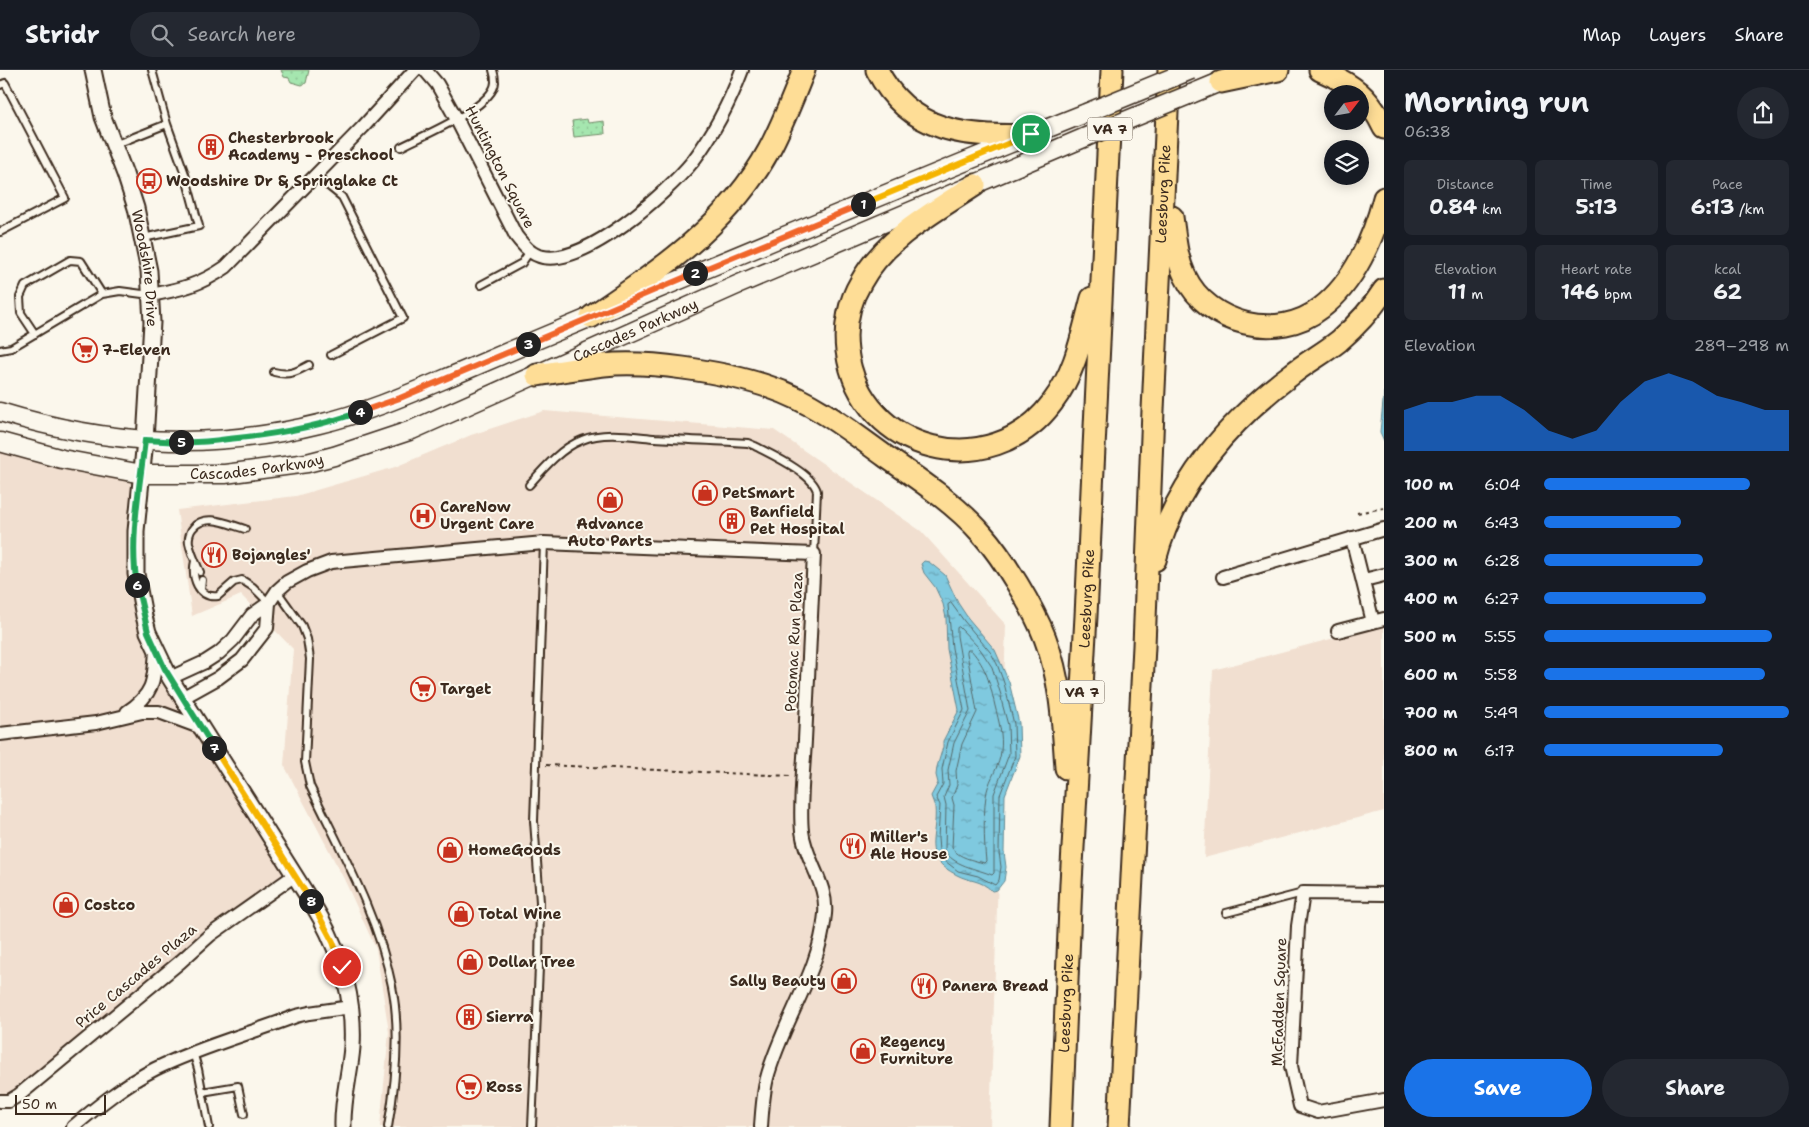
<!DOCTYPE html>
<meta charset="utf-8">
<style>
:root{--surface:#171b24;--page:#242831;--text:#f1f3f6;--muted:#9ea1a6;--line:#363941;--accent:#1a73e8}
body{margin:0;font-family:"Shantell Sans",sans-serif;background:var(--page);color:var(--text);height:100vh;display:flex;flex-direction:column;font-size:19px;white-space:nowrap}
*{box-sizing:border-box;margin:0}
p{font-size:16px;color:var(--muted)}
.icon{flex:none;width:28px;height:28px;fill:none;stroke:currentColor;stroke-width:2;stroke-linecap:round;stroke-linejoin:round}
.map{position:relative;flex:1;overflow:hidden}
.details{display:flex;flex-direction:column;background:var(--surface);width:425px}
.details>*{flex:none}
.needle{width:32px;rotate:59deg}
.controls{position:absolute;left:1324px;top:15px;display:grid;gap:10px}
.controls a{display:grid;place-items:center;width:45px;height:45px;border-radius:50%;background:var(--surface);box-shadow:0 2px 12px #0003;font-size:25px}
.scale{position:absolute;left:15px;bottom:12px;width:91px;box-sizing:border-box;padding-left:5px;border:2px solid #3b2a1e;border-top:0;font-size:14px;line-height:18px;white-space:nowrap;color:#3b2a1e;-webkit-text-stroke:4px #fbf7ec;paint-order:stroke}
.pin{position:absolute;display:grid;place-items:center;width:42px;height:42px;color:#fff;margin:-21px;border:2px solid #fff;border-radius:50%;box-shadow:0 1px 5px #0007}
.km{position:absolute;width:25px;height:25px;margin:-12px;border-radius:50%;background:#222;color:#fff;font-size:14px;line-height:25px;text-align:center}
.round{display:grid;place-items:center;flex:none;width:52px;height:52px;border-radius:26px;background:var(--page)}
.summary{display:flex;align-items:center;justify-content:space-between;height:85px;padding:0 20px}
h1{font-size:28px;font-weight:700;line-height:38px}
.figures{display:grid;grid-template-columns:repeat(3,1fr);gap:8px;height:85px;padding:5px 20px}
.figures div{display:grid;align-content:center;border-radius:8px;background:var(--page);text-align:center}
.figures b{font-size:21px;font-weight:700}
.figures small{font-size:14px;font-weight:400}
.figures p{font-size:14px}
.chart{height:140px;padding:10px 20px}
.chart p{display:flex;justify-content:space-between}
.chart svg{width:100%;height:90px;margin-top:5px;fill:var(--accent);opacity:.7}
.action{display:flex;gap:10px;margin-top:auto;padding:10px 20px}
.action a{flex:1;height:58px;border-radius:30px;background:var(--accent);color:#fff;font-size:20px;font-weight:700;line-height:58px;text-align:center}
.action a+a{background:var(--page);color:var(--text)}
ul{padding:0 20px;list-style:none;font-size:16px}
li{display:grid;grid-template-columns:80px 60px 1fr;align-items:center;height:38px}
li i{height:12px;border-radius:6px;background:var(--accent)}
header{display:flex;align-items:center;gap:30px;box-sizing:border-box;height:70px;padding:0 25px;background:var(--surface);border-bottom:1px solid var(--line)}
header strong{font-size:24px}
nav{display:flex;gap:28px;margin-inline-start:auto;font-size:18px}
.search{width:350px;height:45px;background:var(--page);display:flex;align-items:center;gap:12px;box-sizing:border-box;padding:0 18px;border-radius:28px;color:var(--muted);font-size:19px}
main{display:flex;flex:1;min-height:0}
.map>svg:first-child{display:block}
</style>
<header>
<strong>Stridr</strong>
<div class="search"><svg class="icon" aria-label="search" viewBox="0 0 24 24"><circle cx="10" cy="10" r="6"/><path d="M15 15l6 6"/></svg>Search here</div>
<nav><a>Map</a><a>Layers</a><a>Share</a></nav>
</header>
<main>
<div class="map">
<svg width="1384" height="1057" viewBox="0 0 1384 1057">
<defs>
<pattern id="park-dots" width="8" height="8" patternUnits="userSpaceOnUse" patternTransform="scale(1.25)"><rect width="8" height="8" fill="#a5e6af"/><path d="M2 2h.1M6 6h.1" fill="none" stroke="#8fc596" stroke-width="1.8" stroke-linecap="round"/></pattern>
<pattern id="water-ripples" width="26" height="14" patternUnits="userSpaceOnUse" patternTransform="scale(1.25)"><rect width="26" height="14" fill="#7fc9df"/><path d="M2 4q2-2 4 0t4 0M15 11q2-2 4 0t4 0" fill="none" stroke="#69a3b4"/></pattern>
</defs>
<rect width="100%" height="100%" fill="#fbf7ec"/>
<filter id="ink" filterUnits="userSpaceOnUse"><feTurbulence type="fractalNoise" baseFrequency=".02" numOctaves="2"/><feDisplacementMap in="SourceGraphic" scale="10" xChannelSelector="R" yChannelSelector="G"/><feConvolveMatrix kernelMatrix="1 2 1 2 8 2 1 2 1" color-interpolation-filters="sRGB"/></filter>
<g filter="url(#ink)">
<path fill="#f1dfd0" d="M544,341L774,360L921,461L1006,555L990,1057H380L389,962L376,879L344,809L284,695L293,579L241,525L192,546L177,440L296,426L395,397L471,365Z
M0,372L142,404L136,461L148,562L295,805L19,1025L0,1031Z
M1384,555V741L1204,788L1213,600Z"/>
<path fill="url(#park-dots)" stroke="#708866" d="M281,0H309L306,13L302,15L291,12L289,8L284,7Z
M587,49L588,53L604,51L605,64L574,67L572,51Z"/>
<path fill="url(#water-ripples)" stroke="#648992" d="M1384,322V371L1380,362Z
M924,491L929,492L945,505L958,533L968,548L995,580L1009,612L1019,653L1020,686L1005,725L1004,782L1006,797L1004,811L997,820L992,821C980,809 970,812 957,805C919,786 938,768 935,737C934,733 932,730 931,726L938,713L936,705L937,697L943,677V671L959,640L947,579L946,548L943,534L935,517L924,503L921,494Z"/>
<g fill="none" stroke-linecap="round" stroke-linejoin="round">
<path stroke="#566a6b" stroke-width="1" d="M951,533L964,551L991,583L997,594L1004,613L1014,654L1015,686L1000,725L999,782L1001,797L999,810L995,815L978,806L958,801L941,788L939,781L938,768L940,735L936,727L943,714L942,699L948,672L964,640L952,578L948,535Z
M959,557L980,579L992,597L1001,625L1002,633L1008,655L1009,684L994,724V803L992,805C978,799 951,795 945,780L946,735L944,727L949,715L948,700L954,673L970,641L957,566V558Z
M968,580H971C987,598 990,614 995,636C999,652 1003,665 1001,681C1000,695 990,708 987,721C983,737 984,774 986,791L984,793C973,790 959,788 952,778L954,735L952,728L957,715L956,701L962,674L977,642L967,583Z"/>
<defs>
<path id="service" d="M0,15L5,13L65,128L0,162
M114,75L167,54L152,0
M401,77C422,66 494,37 495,12C495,8 494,3 493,0
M316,106L342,127L403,248L331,285
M143,168L199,156L185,104L167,54
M481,215L522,193L530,181
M35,264L21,243L20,227L25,216L70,190L81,191L102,224
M0,280L11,278L102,224L120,221L150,225
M274,302C289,306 296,302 309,295
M529,415C544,398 561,378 582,370C604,361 632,366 655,368C686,370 717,371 748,373L755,376C772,385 812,403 817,421L814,484
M195,491C191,507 198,529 218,526L234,512L242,510L253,517L269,533
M200,502C196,493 191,483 189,473C188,468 190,461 193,458C205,442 230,455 245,459
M201,519L202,510
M277,521L302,556L307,569L310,589L305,692L310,716C341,781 378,845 392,916C401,962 396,1012 388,1057
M1226,843L1303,823
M193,982L198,999L209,1057
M202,1022L238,1016L244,1044
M532,1057L539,897L540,832L534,751L544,473"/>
<path id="minor" d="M425,0L437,14L456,48L516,166C523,175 531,185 543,187C586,195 667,123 693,91C714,63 730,32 742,0
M151,225C182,219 200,215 226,197L363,57L415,0
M1352,468L1373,552
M1223,507L1384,459
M1364,510L1384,505
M1338,561L1384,549
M170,608L205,592L219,583L233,570L252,545L269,533L277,521L287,512L307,501L331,492L544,473L814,484C811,546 808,608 805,670C804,697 799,734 802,761C805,790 828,814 825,844C820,902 782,952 767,1008C763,1024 762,1041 761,1057
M182,628L218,608L242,590L267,558L269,533
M127,642C154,624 154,611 156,580
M0,664L96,653L142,642H159L202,658
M1384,824L1303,823L1298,856L1291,996L1300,1036L1318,1042L1384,1030
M0,1031H9L19,1025L180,892L210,865L295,805
M73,1057C99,1035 125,1014 155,999C200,977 249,964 296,946L309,943L351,937"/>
<g id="tertiary">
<path id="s1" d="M93,0L103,47L125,104L136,138L149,201L152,252L145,370L136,461V504L144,546L148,562L170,608L312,833C339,877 355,925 352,977C350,1004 342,1030 343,1057"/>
</g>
<g id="secondary">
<path d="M1191,24L1232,7"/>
<path d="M0,342C108,375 209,381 319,354C370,342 418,320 466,300C524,275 583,250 641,226C789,164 937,102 1086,43"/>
<path id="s2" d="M0,372L62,389L142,404H225L307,393L334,386L412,360L737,215L1086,67"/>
</g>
<g id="trunk">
<path d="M877,0C909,63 968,68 1031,65"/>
<path d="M1320,0C1352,14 1369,26 1384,58"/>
<path d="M1221,12L1278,0"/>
<path d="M975,115C934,142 885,168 861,212C849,232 844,257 847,281C861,384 991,415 1052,333C1076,302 1082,265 1092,228"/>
<path d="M1172,147C1175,167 1176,187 1185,206C1208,255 1278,272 1321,238C1354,213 1374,167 1384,128"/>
<path d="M591,247C659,201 729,154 769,80C783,54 793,27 804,0"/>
<path d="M537,305C563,301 589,296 615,294C637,293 662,295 683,298C713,302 744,308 772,318C814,332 850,361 885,386C917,408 957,435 982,464C1004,489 1033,537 1045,568C1061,610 1063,653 1066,698"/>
<path d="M1155,490C1175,413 1230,350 1292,304C1307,292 1324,283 1339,271C1356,256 1372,239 1384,220"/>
<path id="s3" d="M1061,1057L1071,813L1086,546L1112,0"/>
<path id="s4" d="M1119,1057L1144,576L1153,340L1169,0"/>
</g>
</defs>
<use href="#service" stroke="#3b2a1e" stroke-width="10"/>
<use href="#minor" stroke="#3b2a1e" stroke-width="16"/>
<use href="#tertiary" stroke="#3b2a1e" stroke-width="19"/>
<use href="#secondary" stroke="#3b2a1e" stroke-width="21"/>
<use href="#trunk" stroke="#3b2a1e" stroke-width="25"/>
<path stroke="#3b2a1e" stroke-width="2" stroke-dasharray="4 4" stroke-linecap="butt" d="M1357,443L1384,438
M546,695L791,706"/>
<use href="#service" stroke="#fbf7ec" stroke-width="6"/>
<use href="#minor" stroke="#fbf7ec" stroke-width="12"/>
<use href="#tertiary" stroke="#fbf7ec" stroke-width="15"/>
<use href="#secondary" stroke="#fbf7ec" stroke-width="18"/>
<use href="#trunk" stroke="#fedd96" stroke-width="21"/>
<defs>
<path id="secondary-bridge" d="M1086,43L1191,0
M1086,67L1191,24"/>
</defs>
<use href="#secondary-bridge" stroke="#3b2a1e" stroke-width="21" stroke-linecap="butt"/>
<use href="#secondary-bridge" stroke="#fbf7ec" stroke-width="18"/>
</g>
</g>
<g fill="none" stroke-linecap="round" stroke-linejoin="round" filter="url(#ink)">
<defs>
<path id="split-1" d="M863,134L1031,64"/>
<path id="split-2" d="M695,203L863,134"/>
<path id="split-3" d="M528,274L695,203"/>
<path id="split-4" d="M360,342L400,328L528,274"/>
<path id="split-5" d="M181,372C197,373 213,371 228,369C273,365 317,357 360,342"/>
<path id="split-6" d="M137,515C129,470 140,416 145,370L181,372"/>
<path id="split-7" d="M137,515L148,562L165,599L214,678"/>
<path id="split-8" d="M214,678L311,831"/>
<path id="split-9" d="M311,831L333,872L342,897"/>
</defs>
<use href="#split-1" stroke="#fff" stroke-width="10"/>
<use href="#split-2" stroke="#fff" stroke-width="10"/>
<use href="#split-3" stroke="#fff" stroke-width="10"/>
<use href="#split-4" stroke="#fff" stroke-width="10"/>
<use href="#split-5" stroke="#fff" stroke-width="10"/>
<use href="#split-6" stroke="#fff" stroke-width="10"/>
<use href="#split-7" stroke="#fff" stroke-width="10"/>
<use href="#split-8" stroke="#fff" stroke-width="10"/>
<use href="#split-9" stroke="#fff" stroke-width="10"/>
<use href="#split-1" stroke="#f5b400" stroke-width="6"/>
<use href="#split-2" stroke="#f0652b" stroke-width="6"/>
<use href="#split-3" stroke="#f0652b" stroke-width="6"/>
<use href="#split-4" stroke="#f0652b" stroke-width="6"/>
<use href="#split-5" stroke="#22a559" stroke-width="6"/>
<use href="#split-6" stroke="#22a559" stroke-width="6"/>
<use href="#split-7" stroke="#22a559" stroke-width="6"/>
<use href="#split-8" stroke="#f5b400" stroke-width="6"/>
<use href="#split-9" stroke="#f5b400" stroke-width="6"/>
</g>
<defs>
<symbol id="building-ring" viewBox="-11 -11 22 22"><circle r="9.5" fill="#fbf7ec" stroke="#c8321e" stroke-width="1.5"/><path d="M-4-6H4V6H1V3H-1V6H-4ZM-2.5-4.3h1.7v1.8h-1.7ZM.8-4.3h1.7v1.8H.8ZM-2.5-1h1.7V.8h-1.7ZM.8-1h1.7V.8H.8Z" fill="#c8321e"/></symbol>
<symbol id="bus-ring" viewBox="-11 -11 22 22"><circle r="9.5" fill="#fbf7ec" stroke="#c8321e" stroke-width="1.5"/><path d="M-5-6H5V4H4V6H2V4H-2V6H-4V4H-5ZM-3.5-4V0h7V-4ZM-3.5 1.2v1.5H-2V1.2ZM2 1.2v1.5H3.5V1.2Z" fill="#c8321e"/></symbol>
<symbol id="supermarket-ring" viewBox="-11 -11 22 22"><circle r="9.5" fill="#fbf7ec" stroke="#c8321e" stroke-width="1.5"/><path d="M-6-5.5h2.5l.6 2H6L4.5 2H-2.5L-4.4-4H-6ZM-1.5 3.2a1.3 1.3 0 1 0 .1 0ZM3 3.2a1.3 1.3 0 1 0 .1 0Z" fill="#c8321e"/></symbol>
<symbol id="shop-ring" viewBox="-11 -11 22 22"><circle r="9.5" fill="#fbf7ec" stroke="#c8321e" stroke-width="1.5"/><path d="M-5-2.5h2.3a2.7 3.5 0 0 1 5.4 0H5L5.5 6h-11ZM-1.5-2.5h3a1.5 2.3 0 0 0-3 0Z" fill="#c8321e"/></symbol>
<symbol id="hospital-ring" viewBox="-11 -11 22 22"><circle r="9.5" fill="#fbf7ec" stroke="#c8321e" stroke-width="1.5"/><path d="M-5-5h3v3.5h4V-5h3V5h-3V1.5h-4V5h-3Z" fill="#c8321e"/></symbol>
<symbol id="restaurant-ring" viewBox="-11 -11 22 22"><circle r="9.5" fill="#fbf7ec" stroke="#c8321e" stroke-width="1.5"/><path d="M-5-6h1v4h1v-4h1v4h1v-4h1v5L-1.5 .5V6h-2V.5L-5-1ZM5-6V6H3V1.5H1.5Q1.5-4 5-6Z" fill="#c8321e"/></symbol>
</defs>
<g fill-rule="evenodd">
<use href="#building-ring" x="197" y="63" width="28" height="28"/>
<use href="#bus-ring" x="135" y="97" width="28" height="28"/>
<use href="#supermarket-ring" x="71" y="266" width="28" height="28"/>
<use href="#shop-ring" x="691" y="409" width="28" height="28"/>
<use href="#shop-ring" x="596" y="416" width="28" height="28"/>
<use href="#hospital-ring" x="409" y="432" width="28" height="28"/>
<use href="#building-ring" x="718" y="437" width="28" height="28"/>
<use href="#restaurant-ring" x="200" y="471" width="28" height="28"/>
<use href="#supermarket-ring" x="409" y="605" width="28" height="28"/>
<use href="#restaurant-ring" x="839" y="762" width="28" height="28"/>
<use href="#shop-ring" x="436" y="766" width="28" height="28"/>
<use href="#shop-ring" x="52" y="821" width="28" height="28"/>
<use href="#shop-ring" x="447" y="830" width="28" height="28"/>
<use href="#shop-ring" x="456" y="878" width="28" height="28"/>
<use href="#shop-ring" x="830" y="897" width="28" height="28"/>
<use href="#restaurant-ring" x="910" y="902" width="28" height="28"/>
<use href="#building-ring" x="455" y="933" width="28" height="28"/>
<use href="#shop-ring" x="849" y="967" width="28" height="28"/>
<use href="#supermarket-ring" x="455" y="1003" width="28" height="28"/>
</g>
<g text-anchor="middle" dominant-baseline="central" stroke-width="4" stroke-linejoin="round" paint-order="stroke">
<g fill="#fbf7ec" stroke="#75685c" stroke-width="1">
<rect x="1087.5" y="47.5" width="45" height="23" rx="4"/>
<rect x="1059.5" y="610.5" width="45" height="23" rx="4"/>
</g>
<g font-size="14" font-weight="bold" fill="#3b2a1e">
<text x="1110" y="59">VA 7</text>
<text x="1082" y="622">VA 7</text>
</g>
<g font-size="15" font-weight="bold" fill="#3b2a1e" stroke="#fbf7ec" text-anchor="start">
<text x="228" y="68">Chesterbrook<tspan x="228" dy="17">Academy - Preschool</tspan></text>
<text x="166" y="111">Woodshire Dr &amp; Springlake Ct</text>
<text x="102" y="280">7-Eleven</text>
<text x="722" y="423">PetSmart</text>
<text x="440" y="437">CareNow<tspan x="440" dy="17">Urgent Care</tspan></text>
<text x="750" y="442">Banfield<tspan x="750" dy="17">Pet Hospital</tspan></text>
<text x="610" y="454" text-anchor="middle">Advance<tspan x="610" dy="17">Auto Parts</tspan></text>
<text x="232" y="485">Bojangles'</text>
<text x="440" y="619">Target</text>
<text x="870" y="767">Miller's<tspan x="870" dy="17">Ale House</tspan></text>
<text x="468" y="780">HomeGoods</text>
<text x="84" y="835">Costco</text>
<text x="478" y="844">Total Wine</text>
<text x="488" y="892">Dollar Tree</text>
<text x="826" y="911" text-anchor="end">Sally Beauty</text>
<text x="942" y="916">Panera Bread</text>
<text x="486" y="947">Sierra</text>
<text x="880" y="972">Regency<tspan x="880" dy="17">Furniture</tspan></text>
<text x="486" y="1017">Ross</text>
</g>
<g font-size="15" fill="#3b2a1e" stroke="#fbf7ec">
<text transform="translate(500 97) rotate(63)">Huntington Square</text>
<text stroke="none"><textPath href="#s4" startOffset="934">Leesburg Pike</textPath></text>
<text stroke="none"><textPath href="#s1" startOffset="206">Woodshire Drive</textPath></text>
<text stroke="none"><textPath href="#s2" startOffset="666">Cascades Parkway</textPath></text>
<text stroke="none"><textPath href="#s2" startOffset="261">Cascades Parkway</textPath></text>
<text stroke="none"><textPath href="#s3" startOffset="529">Leesburg Pike</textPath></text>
<text transform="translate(794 572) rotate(-87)">Potomac Run Plaza</text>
<text transform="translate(136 906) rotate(-40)">Price Cascades Plaza</text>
<text transform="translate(1279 932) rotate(-88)">McFadden Square</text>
<text stroke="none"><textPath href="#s3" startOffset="124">Leesburg Pike</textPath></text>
</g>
</g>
</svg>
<div class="controls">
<a><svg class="needle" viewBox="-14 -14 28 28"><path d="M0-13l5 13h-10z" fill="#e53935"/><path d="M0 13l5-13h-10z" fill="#9ea1a6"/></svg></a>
<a><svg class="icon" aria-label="layers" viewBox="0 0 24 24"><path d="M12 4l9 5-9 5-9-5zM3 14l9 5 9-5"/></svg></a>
</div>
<div class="scale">50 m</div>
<div class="pin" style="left:1031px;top:64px;background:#1e9e55"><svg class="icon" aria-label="arrive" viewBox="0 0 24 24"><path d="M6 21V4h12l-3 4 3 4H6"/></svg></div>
<div class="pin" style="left:342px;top:897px;background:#d93025"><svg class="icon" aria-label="check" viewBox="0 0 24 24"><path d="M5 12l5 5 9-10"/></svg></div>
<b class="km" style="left:863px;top:134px">1</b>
<b class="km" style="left:695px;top:203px">2</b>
<b class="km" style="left:528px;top:274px">3</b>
<b class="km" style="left:360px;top:342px">4</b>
<b class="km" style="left:181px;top:372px">5</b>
<b class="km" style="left:137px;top:515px">6</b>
<b class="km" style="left:214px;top:678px">7</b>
<b class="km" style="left:311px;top:831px">8</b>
</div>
<section class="details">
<div class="summary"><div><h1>Morning run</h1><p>06:38</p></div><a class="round"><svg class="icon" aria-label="share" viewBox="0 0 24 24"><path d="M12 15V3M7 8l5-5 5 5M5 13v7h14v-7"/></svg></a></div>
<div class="figures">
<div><p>Distance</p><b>0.84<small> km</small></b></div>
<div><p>Time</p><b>5:13</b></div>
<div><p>Pace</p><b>6:13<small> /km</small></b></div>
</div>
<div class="figures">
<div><p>Elevation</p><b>11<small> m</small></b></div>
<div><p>Heart rate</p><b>146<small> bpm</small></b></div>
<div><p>kcal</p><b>62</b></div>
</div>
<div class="chart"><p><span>Elevation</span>289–298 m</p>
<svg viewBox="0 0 160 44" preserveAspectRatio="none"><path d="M0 44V24L10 20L20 20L30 17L40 17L50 24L60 34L70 38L80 34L90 20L100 10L110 6L120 10L130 17L140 20L150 24L160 24V44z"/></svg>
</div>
<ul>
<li><b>100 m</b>6:04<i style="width:84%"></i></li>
<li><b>200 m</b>6:43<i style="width:56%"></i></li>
<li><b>300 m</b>6:28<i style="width:65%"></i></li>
<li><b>400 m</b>6:27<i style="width:66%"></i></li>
<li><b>500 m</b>5:55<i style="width:93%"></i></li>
<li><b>600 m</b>5:58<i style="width:90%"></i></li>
<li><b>700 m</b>5:49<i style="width:100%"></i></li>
<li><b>800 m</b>6:17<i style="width:73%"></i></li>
</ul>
<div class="action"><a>Save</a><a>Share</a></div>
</section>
</main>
